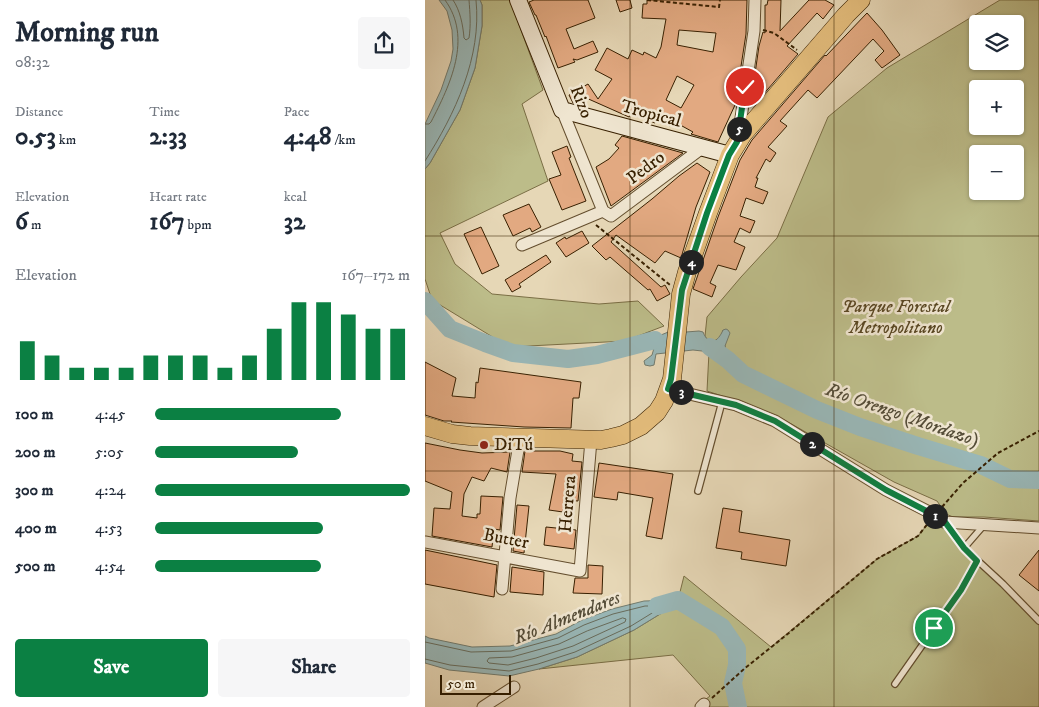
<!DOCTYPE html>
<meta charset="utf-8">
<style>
:root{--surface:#fff;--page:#f6f6f7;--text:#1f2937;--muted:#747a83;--accent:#0b8043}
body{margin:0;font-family:"IM FELL DW Pica",serif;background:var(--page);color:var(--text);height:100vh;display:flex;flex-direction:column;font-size:19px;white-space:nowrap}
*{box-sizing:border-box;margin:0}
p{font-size:16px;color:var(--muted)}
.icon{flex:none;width:28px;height:28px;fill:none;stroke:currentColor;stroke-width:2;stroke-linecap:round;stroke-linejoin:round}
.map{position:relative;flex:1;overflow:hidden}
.side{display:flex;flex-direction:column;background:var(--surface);width:425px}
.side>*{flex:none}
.controls{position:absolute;left:544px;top:15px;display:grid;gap:10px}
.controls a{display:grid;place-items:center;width:55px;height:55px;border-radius:5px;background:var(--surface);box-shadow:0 1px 4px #0004;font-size:25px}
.scale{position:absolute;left:15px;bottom:12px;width:71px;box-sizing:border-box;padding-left:5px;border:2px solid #382001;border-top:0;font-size:14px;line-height:18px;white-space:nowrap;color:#382001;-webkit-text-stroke:4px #efe5d0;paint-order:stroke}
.pin{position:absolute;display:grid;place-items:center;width:42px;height:42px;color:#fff;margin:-21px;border:2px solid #fff;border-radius:50%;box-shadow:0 1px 5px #0007}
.km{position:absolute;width:25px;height:25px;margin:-12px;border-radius:50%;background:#222;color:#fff;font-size:14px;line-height:25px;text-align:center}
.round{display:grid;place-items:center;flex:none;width:52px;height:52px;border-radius:5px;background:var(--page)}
.headline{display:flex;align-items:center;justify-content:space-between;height:85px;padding:0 15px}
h1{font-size:28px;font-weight:800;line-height:38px}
.figures{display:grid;grid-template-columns:repeat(3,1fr);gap:8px;height:85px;padding:5px 15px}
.figures div{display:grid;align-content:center}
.figures b{font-size:25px;font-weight:800}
.figures small{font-size:14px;font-weight:400}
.figures p{font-size:14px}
.chart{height:140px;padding:10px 15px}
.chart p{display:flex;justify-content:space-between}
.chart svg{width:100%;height:90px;margin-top:5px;stroke:var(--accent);stroke-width:6}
.cta{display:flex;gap:10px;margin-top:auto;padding:10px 15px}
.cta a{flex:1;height:58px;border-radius:5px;background:var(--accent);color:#fff;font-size:20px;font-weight:800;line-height:58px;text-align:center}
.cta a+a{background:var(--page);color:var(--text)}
ul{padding:0 15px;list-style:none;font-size:16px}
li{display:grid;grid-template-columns:80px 60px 1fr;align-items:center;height:38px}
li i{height:12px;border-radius:6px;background:var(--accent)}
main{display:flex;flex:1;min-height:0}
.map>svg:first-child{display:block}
</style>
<main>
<section class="side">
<div class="headline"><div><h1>Morning run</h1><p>08:32</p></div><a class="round"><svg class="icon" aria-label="share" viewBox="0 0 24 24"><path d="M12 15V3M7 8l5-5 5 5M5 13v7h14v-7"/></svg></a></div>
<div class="figures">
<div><p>Distance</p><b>0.53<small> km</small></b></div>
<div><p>Time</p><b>2:33</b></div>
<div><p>Pace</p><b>4:48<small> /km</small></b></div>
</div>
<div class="figures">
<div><p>Elevation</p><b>6<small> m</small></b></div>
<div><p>Heart rate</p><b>167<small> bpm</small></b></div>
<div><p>kcal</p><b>32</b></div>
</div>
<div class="chart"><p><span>Elevation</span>167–172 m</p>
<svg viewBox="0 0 160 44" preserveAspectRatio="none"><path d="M5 44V25M15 44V32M25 44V38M35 44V38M45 44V38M55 44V32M65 44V32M75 44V32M85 44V38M95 44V32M105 44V19M115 44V6M125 44V6M135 44V12M145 44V19M155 44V19"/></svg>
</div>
<ul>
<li><b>100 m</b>4:45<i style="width:73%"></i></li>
<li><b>200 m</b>5:05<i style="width:56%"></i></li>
<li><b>300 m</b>4:24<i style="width:100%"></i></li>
<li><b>400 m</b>4:53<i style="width:66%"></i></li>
<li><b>500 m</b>4:54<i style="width:65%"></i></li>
</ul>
<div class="cta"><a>Save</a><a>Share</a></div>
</section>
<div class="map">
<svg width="614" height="707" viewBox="0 0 614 707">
<rect width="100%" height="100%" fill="#e6d7b6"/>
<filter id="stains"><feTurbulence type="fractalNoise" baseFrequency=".004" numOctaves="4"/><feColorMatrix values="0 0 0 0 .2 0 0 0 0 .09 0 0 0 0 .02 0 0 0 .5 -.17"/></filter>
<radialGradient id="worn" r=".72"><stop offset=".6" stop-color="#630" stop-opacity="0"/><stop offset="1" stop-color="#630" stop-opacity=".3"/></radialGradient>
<path fill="#bcbc89" stroke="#7a6e45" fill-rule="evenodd" d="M55,0H85L118,90L97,104L123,181L15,233L30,264L67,294L174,304L213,301L239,326L200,341L84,347L7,300L0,279V169L5,163L35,110L50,68L57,26V5Z
M575,0H614V521L559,517H528L521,514L512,501L469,482L354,417L312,401L282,391L284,352L291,355L302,353L300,346L298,330L296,337L291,341H285L282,340L280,336L282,317L316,277L352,238L403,117L462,68ZM552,24H590V61H552ZM552,89H590V126H552ZM552,154H590V191H552Z
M510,515L614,624V707H271L285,696L248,655L114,669L152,657L209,630L240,611L253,600L259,576L346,647L452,559L493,536Z"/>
<path fill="#99b7b7" stroke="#727b6e" d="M14,0H55L57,5V26L50,68L35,110L5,163L0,169V124L16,90L26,61L28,49L27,30L22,11Z
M301,329L303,330L305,333L300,346L303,360L291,355L277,351L268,350L231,354L229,365L225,366L220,365L219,361L227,355L229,348L228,347L223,348C217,345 214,347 209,351L205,340L224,332L236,335L248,330L261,332L274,331L278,332C284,347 293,342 298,330Z
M253,600L240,611L209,630L152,657L114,669L84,676L24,670L0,663V636L4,638L47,647L85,646L131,634L157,620L187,609L219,601Z"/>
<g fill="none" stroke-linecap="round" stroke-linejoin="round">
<path stroke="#686c5c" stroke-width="1" d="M28,0C35,10 38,25 39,38L41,40L44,38C46,25 45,13 44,0
M0,124H4L6,122C25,85 48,38 20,0
M0,161C30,114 57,57 51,0
M198,618L201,619L200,622L148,646L111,658L83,665L64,663L62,661L64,658L87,657L134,644L162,631Z
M0,642L46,652L86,651L133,638L159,625L188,614L220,606H231L233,608L232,610L206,626L150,652L113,664L84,671L25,665L0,659"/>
<path stroke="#99b7b7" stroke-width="18" d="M0,301L25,329L60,343L88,353L143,359L172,355L230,340
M285,347L303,360L318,374L392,410L435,427L493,446L556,465L585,479L614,480
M232,606L253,600L297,627L312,649V665L308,683L313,707"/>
</g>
<path fill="#e2a981" stroke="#382001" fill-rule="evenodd" d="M109,0H163L170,18L141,29L149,49L168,41L173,52L152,60L148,59L150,62L133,68L121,36L120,37L111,15H110L104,2Z
M191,0H205L207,8L195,12Z
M222,0H322L321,34L310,105L293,142L266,134L268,132L248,121L245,126L232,120L230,123L206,113L204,117L159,97L150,103H148L144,95L163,84L173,99L187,79L170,70L182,48L203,59L207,50L218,55L219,52L231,58L236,47L241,19L217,18L218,4H222ZM254,30L291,33L288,52L252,45ZM252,76L269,85L256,108L241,100Z
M343,0H356L355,31L384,0H400L409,5L398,19L392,13L362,46L373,54L331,103L326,101L334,46L338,32L340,33V5H342Z
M442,13L457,30L475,55L457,68L450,60L459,51L448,39L392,98L383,90L355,121L362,126L343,147L351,153L345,162L341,159L331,178H333L330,187L343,192L338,204L321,198L315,216L330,221L325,233L315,228L309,242L320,247L311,270L293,265L285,283L291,286L287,297L268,289L293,217L315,160L327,140L400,55L401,56Z
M197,136L258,153L186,206L171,167L184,159L194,148L190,145Z
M142,146L146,157L144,158L161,201L137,210L124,179L136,175L127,152Z
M272,163L285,172L271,207L256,258L240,251L230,263L191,235L186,242L236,287L240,285L245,294L232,301L225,289L223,290L185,257L181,260L167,246L227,199L254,176Z
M104,204L116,227L107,232L105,228L88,236L78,215Z
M56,227L74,266L57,274L39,234Z
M157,231L164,243L141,257L131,243L140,237L141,239Z
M121,255L126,262L94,284L96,287L87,292L80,280Z
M0,362L31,378L27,396L50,398L51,382L53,383L55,368L156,382L154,398H148L146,428L99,427L26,422L27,421H19L0,415Z
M0,443L35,450L57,453L85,452L82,472L66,468L59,481L47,477L39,494L37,516L52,518V514H55L56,496L78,497L75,530L69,529L67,547L7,536L9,508L25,509L27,492L0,481Z
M100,451H135L148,454L147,461L157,462L153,501L140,500L138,512L124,510L131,474L97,472Z
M174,463L248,474L237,539L221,536L228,498L193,492L192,500L169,497Z
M92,505L104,506L99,553L88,551Z
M298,508L317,511L314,532L365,540L361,566L316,559L317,552L291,548Z
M121,527L151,530L149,549L119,545Z
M0,550L72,565L69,597L0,584Z
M614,550V591L594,575Z
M163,565L178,566L177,594L148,593L150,578H163Z
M87,567L119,572L118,595L85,592Z"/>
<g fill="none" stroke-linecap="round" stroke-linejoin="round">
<defs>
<path id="lane" d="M273,491L297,402
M521,523L539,548L578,584L614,621
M539,548L559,525
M470,684L536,590L552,561"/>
<path id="street" d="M137,110L178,211L186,216L277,148
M313,138L329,31L330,0
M97,245L178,211
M243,389L311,405L350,421L461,490L510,515L519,522L614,528
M0,542L155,571L166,440
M77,589L85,498L95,438
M58,707L89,687
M276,707L279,704"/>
<path id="secondary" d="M93,0L137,110L305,155"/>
<path id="primary" d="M0,426L27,434L45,436L176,440L186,438L198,435L216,426L232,412L239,401L247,379L256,294L262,272L283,213L305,155L318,134L331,119L421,15L436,0"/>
</defs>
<use href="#lane" stroke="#644e2e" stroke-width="8"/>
<use href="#street" stroke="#644e2e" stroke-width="13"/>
<use href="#secondary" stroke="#382001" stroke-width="18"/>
<use href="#primary" stroke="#382001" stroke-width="19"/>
<path stroke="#382001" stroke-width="2" stroke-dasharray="4 2.5" stroke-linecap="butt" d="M222,0L294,7L295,0
M338,30L349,33L372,50
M171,225L245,285
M517,507L538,483L573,453L614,431
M287,698L319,669L365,632L452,559L493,536L504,522"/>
<use href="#lane" stroke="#efe5d0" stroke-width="5.5"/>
<use href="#street" stroke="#efe5d0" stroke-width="11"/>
<use href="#secondary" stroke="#efe5d0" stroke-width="16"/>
<use href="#primary" stroke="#e3bc7b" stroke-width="18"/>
</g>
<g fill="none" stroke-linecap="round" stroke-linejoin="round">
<defs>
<path id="route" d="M320,87L312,142L304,155L299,168L282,213L257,290L246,379L243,389L311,405L350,421L461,490L515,518L520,522L539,548L552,561L536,590L509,628"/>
</defs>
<use href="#route" stroke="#fff" stroke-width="10"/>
<use href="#route" stroke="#0b8043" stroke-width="6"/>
</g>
<path fill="none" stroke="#382001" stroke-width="1" stroke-opacity="0.55" d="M205,0V707M409,0V707M0,236H614M0,471H614"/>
<circle fill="#8f2418" stroke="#efe5d0" stroke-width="2" cx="59" cy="445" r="5"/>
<g text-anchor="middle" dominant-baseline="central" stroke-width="5" stroke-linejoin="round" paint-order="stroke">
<g font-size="18" fill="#382001" stroke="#efe5d0">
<text transform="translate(156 102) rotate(68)">Rizo</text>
<text transform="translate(226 114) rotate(15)">Tropical</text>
<text transform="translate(221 168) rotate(-37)">Pedro</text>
<text transform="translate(143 504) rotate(-85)">Herrera</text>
<text transform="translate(81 539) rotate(11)">Butter</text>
</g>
<g font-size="18" font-style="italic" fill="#594723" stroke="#efe5d0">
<text x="471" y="307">Parque Forestal<tspan x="471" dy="21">Metropolitano</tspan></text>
</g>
<g font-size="18" fill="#382001" stroke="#efe5d0" text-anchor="start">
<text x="69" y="445">DiTú</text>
</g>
<g font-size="19" font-style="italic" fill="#554d38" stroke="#efe5d0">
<text transform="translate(477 415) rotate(19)">Río Orengo (Mordazo)</text>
<text transform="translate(142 618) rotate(-22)">Río Almendares</text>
</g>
</g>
<rect width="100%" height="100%" filter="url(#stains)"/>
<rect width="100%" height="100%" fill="url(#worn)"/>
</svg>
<div class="controls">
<a><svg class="icon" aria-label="layers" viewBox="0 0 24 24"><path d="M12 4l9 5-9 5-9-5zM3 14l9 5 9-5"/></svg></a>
<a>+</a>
<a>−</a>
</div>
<div class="scale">50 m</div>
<div class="pin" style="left:509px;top:628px;background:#1e9e55"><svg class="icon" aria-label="arrive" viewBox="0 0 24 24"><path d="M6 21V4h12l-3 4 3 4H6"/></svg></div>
<div class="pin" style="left:320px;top:87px;background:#d93025"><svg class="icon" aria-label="check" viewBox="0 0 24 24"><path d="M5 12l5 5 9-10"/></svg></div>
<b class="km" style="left:510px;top:516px">1</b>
<b class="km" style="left:387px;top:444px">2</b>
<b class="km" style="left:256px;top:392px">3</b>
<b class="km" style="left:266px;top:262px">4</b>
<b class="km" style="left:314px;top:129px">5</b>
</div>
</main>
